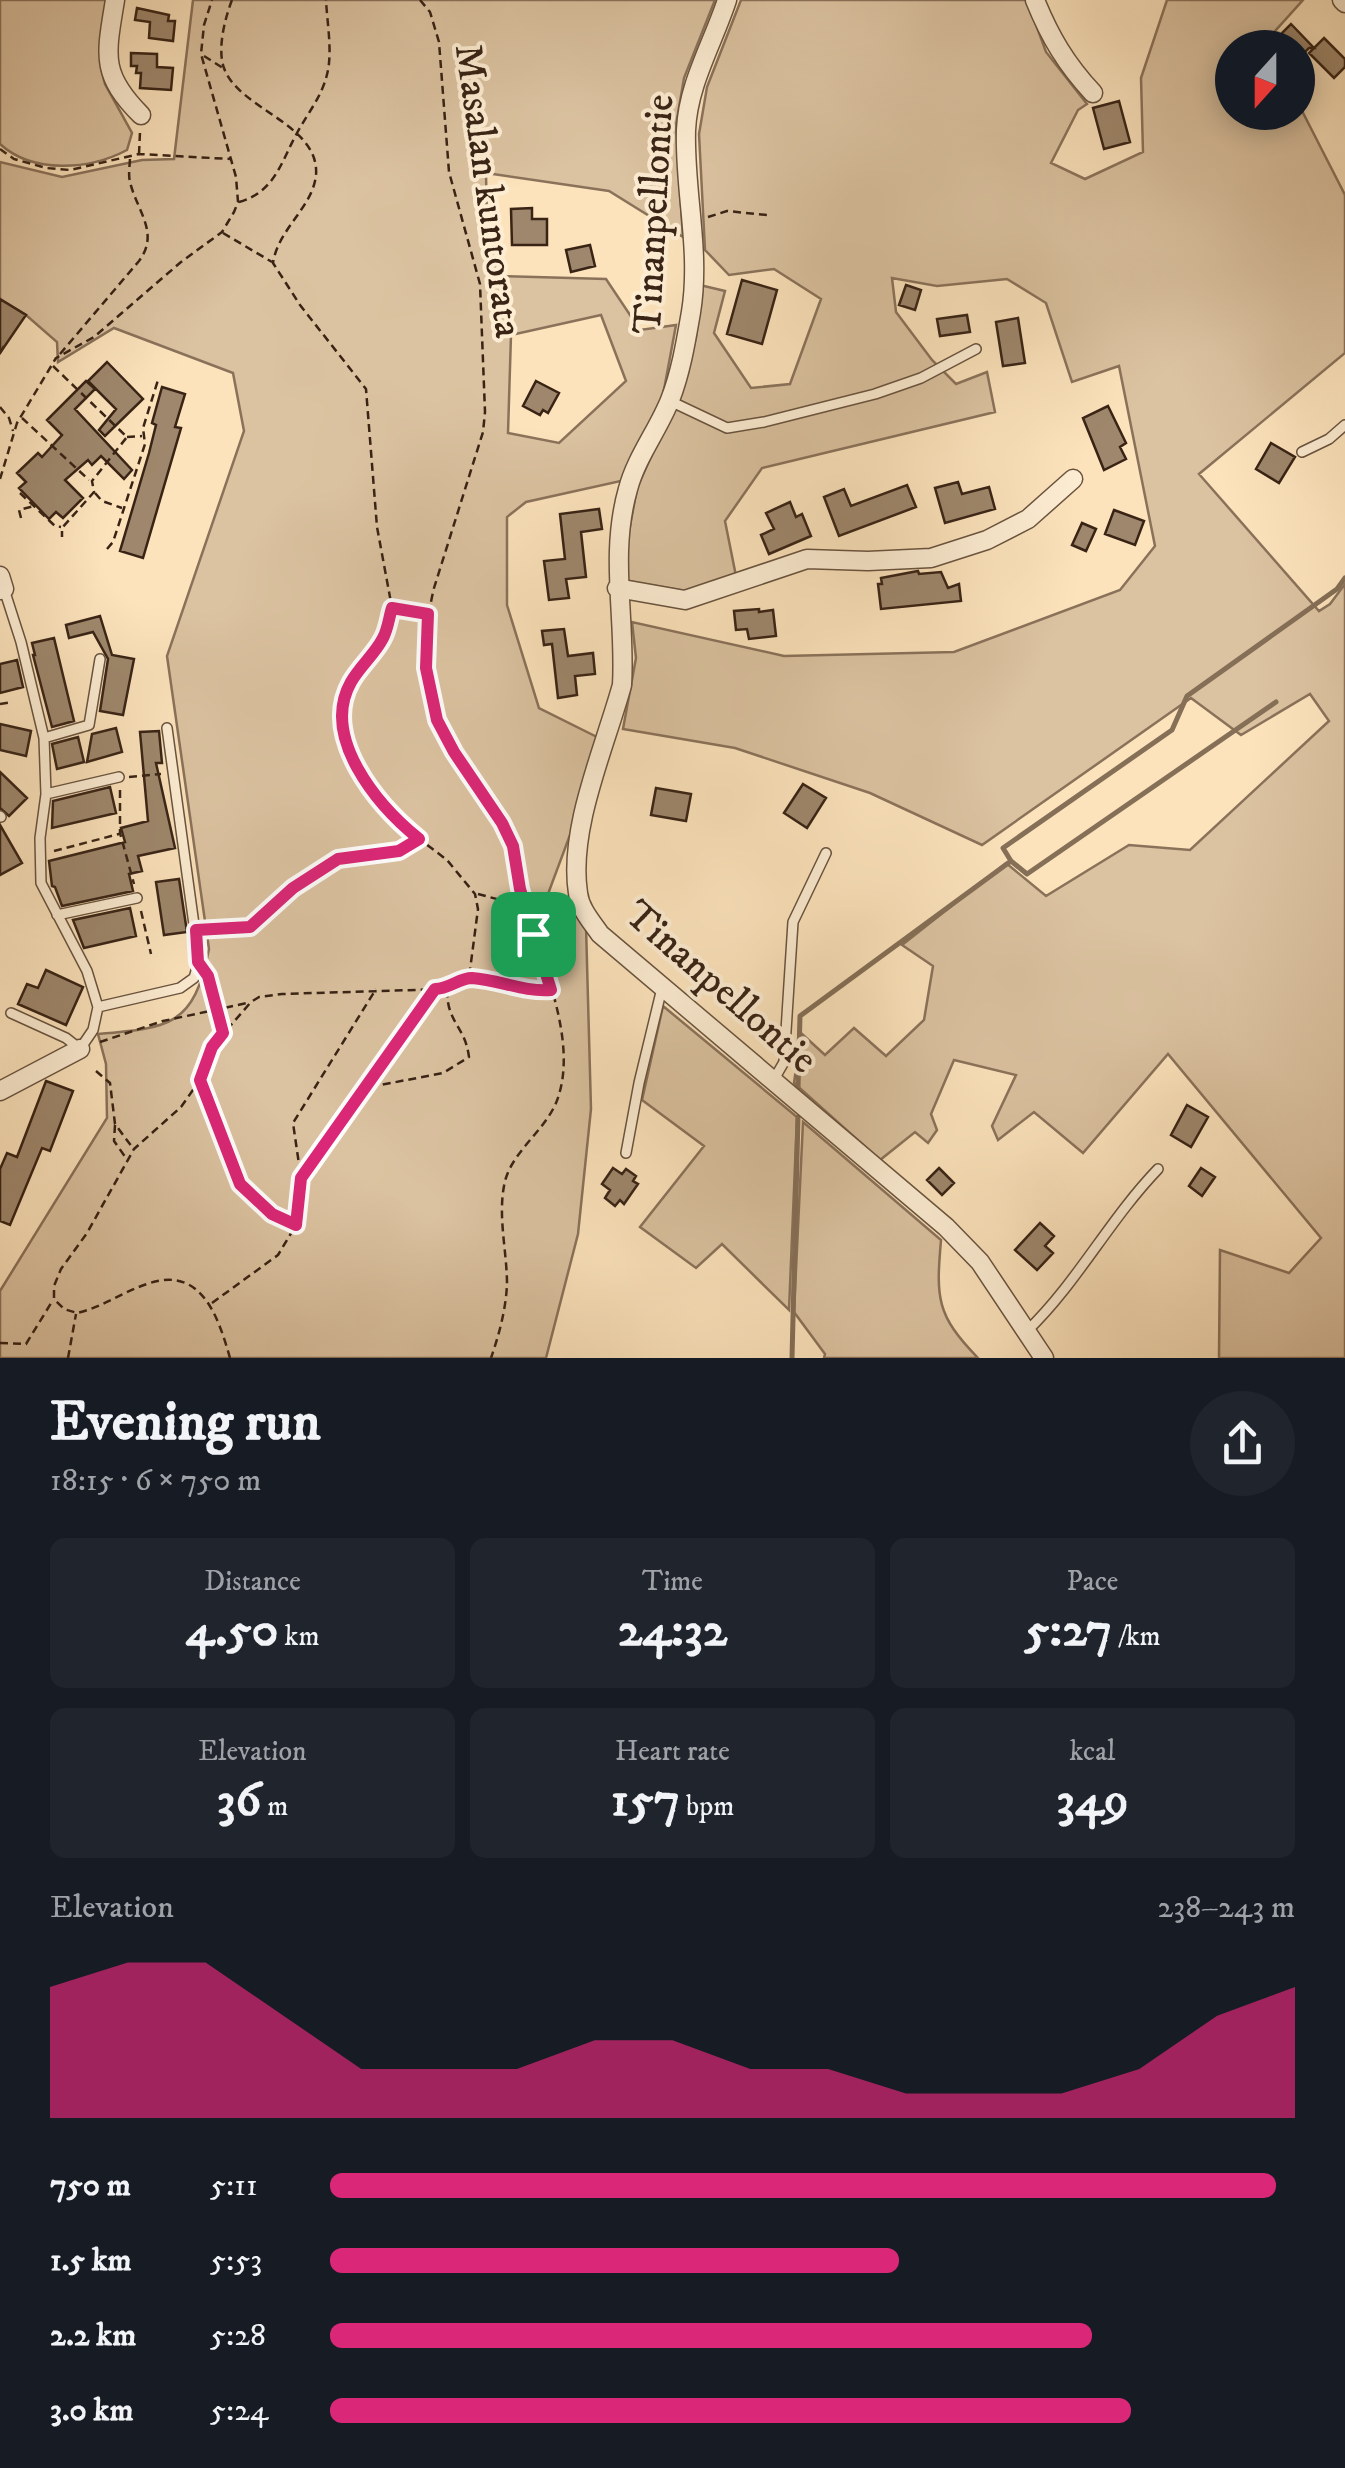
<!DOCTYPE html>
<meta charset="utf-8">
<style>
:root{--surface:#171b24;--page:#20242c;--text:#f1f3f6;--muted:#9ea1a6;--accent:#db2777}
body{margin:0;font-family:"IM FELL DW Pica",serif;background:var(--page);color:var(--text);height:100vh;display:flex;flex-direction:column;font-size:38px;white-space:nowrap}
*{box-sizing:border-box;margin:0}
p{font-size:32px;color:var(--muted)}
.icon{flex:none;width:55px;height:55px;fill:none;stroke:currentColor;stroke-width:2;stroke-linecap:round;stroke-linejoin:round}
.map{position:relative;height:1358px;overflow:hidden}
.panel{display:flex;flex-direction:column;background:var(--surface);flex:1}
.panel>*{flex:none}
.needle{width:65px;rotate:201deg}
.buttons{position:absolute;left:1215px;top:30px;display:grid;gap:20px}
.buttons a{display:grid;place-items:center;width:100px;height:100px;border-radius:50%;background:var(--surface);box-shadow:0 5px 25px #0003;font-size:50px}
.pin{position:absolute;display:grid;place-items:center;width:85px;height:85px;color:#fff;margin:-42px;border-radius:20px;box-shadow:0 5px 15px #0006}
.round{display:grid;place-items:center;flex:none;width:105px;height:105px;border-radius:52px;background:var(--page)}
.headline{display:flex;align-items:center;justify-content:space-between;height:170px;padding:0 50px}
h1{font-size:55px;font-weight:700;line-height:75px}
.stats{display:grid;grid-template-columns:repeat(3,1fr);gap:15px;height:170px;padding:10px 50px}
.stats div{display:grid;align-content:center;border-radius:15px;background:var(--page);text-align:center}
.stats b{font-size:50px;font-weight:700}
.stats small{font-size:28px;font-weight:400}
.stats p{font-size:28px}
.chart{height:280px;padding:20px 50px}
.chart p{display:flex;justify-content:space-between}
.chart svg{width:100%;height:180px;margin-top:10px;fill:var(--accent);opacity:.7}
ul{padding:0 50px;list-style:none;font-size:32px}
li{display:grid;grid-template-columns:160px 120px 1fr;align-items:center;height:75px}
li i{height:25px;border-radius:12px;background:var(--accent)}
.map>svg:first-child{display:block}
</style>
<div class="map">
<svg width="1345" height="1358" viewBox="0 0 1345 1358">
<rect width="100%" height="100%" fill="#fce3bc"/>
<filter id="stains"><feTurbulence type="fractalNoise" baseFrequency=".002" numOctaves="4"/><feColorMatrix values="0 0 0 0 .2 0 0 0 0 .09 0 0 0 0 .02 0 0 0 .5 -.17"/></filter>
<radialGradient id="worn" r=".72"><stop offset=".6" stop-color="#630" stop-opacity="0"/><stop offset="1" stop-color="#630" stop-opacity=".3"/></radialGradient>
<path fill="#dbc2a0" stroke="#8a725a" stroke-width="2.5" fill-rule="evenodd" d="M0,0H108L101,68L105,84L132,133L127,150C89,170 33,174 0,144Z
M193,0H715L684,78L676,125L683,237L609,191L486,173L487,227L498,276L606,279L640,330L676,325L663,395L621,481L526,502L507,517V605L539,708L605,741L545,902L576,914L586,926L591,1109L578,1234L546,1358H0V1291L107,1118L106,1064L98,1034C170,1028 194,1026 209,949L167,656L244,431L233,373L114,328L58,362L57,342L26,315L0,299V162L62,177L142,160L174,159ZM601,315L626,381L559,443L508,433L511,335Z
M741,0H1027L1046,52L1087,104L1078,110L1051,163L1085,179L1143,152L1141,78L1167,0H1303L1266,41L1269,47L1232,48V112H1298V103L1345,195V353L1199,474L1319,611L1330,604L1345,584V1358H1219L1220,1250L1289,1273L1321,1238L1168,1054L1083,1153L1034,1112L998,1140L992,1126L1016,1075L954,1060L931,1114L937,1130L928,1143L915,1132L880,1160L794,1083L801,1033L825,1055L854,1028L886,1056L924,1020L933,966L902,945L1006,863L1046,896L1129,845L1190,850L1329,721L1310,694L1241,735L1191,698L982,845L870,793L735,748L623,729L636,658L632,622L784,656L954,652L1120,590L1155,546L1119,366L1072,382L1046,303L1007,279L937,286L892,278L896,312L932,360L956,384L987,372L995,412L762,468L725,521L736,576L685,591L627,581L626,548L637,488L684,383L696,337L700,285L725,291L714,333L751,388L790,384L821,299L774,269L729,275L705,250L699,134L707,87Z
M663,1006L797,1117L789,1310L722,1244L696,1268L640,1227L704,1146L642,1100Z
M803,1122L941,1240C936,1298 936,1315 978,1358H824L825,1354L794,1312Z"/>
<g fill="none" stroke-linecap="round" stroke-linejoin="round">
<path stroke="#856f57" stroke-width="5" d="M1011,861L1027,874L1276,702
M798,1088L800,1016L1011,861L1003,848L1172,730L1187,696L1337,589L1345,578
M792,1358L798,1117"/>
</g>
<path fill="#9e876c" stroke="#382315" stroke-width="2.5" d="M137,8L169,15L168,21H175L173,41L149,38L150,22L135,20Z
M1291,24L1314,48H1309L1298,59V48H1282L1275,40Z
M1324,38L1345,59V67L1334,78L1309,53Z
M131,53L157,54V67L173,68L171,90L140,88L141,73H136L137,66H131Z
M1119,101L1130,142L1104,149L1093,108Z
M532,208V219H547V245H512L511,209Z
M590,245L595,266L571,272L566,250Z
M742,280L777,290L762,344L727,334Z
M906,285L921,290L915,310L899,305Z
M0,299L26,315L0,353Z
M967,315L970,332L940,336L937,319Z
M1018,318L1025,363L1003,366L996,322Z
M107,362L143,399L105,436L99,430L116,409L88,381Z
M86,381L95,389L75,409L132,470L124,479L101,456L92,465L88,460L65,480L83,498L63,518L56,512L49,519L19,488L26,482L17,473L38,453L42,457L62,435L47,420Z
M536,381L559,393L548,413L543,410L540,415L523,406Z
M162,387L185,394L175,427L181,428L143,558L120,551L149,453L156,425L152,423Z
M1108,406L1126,443L1120,447L1126,459L1104,470L1083,418Z
M1271,443L1295,457L1279,483L1256,469Z
M958,482L962,494L989,487L995,509L945,523L935,488Z
M907,485L916,507L839,536L824,497L844,489L851,506Z
M790,502L796,517L802,514L811,536L769,554L761,535L774,529L766,513Z
M599,509L602,529L581,532L586,577L566,579L569,598L549,600L544,561L565,559L560,514Z
M1114,510L1144,521L1135,545L1105,534Z
M1082,523L1096,529L1086,551L1072,545Z
M918,571L919,574L941,572L948,588L959,584L961,601L881,609L878,584H882L881,578Z
M759,609V612L773,610L776,636L749,639L747,629L736,630L734,611Z
M100,616L112,655L134,659L123,715L100,711L108,659L93,632L69,638L66,625Z
M564,629L568,656L593,653L595,674L575,676L577,695L558,698L552,644L544,645L542,631Z
M54,638L74,721L52,727L33,655H35L32,643Z
M17,660L23,687L0,693V664Z
M0,724L31,731L26,756L0,750Z
M116,728L122,752L87,762L92,734Z
M159,731L162,763H156L175,848L138,856L142,871L129,874L133,891L62,906L55,887L52,886L49,861L125,842L121,828L148,821L140,732Z
M78,737L84,762L57,769L52,744Z
M0,772L27,798L9,816L0,808Z
M803,784L826,798L807,828L784,813Z
M110,787L116,813L52,828L53,801Z
M656,788L691,794L686,821L651,815Z
M0,825L22,863L0,875Z
M179,879L187,932L164,935L156,882Z
M130,908L136,936L84,948L73,920Z
M46,970L83,987L66,1025L18,1004L27,984L38,988Z
M46,1081L73,1091L50,1151L42,1148L10,1225L0,1221V1169L7,1153L17,1157Z
M1187,1105L1208,1117L1191,1147L1171,1135Z
M613,1168L622,1174L626,1169L636,1176L633,1181L638,1184L624,1204L620,1200L615,1206L605,1198L610,1190L602,1184Z
M939,1168L954,1183L942,1195L927,1180Z
M1201,1168L1215,1177L1202,1196L1189,1186Z
M1040,1223L1054,1236L1045,1246L1053,1253L1037,1270L1015,1250Z"/>
<g fill="none" stroke-linecap="round" stroke-linejoin="round">
<defs>
<path id="service" d="M670,401L727,428L764,422L875,394L921,378L976,349
M1302,452L1329,439L1345,425
M4,589L21,642L44,738L46,794L40,838L41,883L87,971L98,1007L93,1030L80,1049L66,1038L11,1013
M44,738L89,725L100,659
M46,794L119,777
M0,816L1,817
M57,915L137,898
M98,1007L180,988L194,978L199,961L167,728
M773,1081L784,1062L793,922L826,853
M626,1153L639,1083L662,988
M1027,1331C1077,1283 1109,1220 1158,1169"/>
<path id="minor" d="M115,0C106,55 100,74 141,115
M727,0C713,43 688,84 686,130C684,190 701,251 691,312C686,341 681,372 670,400C658,430 636,458 628,489C609,555 626,619 622,685C605,747 568,829 578,893C580,909 591,921 600,934L946,1227L980,1262L1044,1358
M1035,0C1050,37 1066,64 1093,93
M1342,0L1345,3
M0,576L4,589L0,590
M617,588L685,600L807,559L868,561L931,558L987,540L1028,519L1073,479
M0,1091L80,1049"/>
</defs>
<use href="#service" stroke="#69533f" stroke-width="12"/>
<use href="#minor" stroke="#69533f" stroke-width="21"/>
<path stroke="#382315" stroke-width="2.5" stroke-dasharray="8 5" stroke-linecap="butt" d="M420,0L430,12L439,42L449,172L480,284L485,412L483,432L434,588C417,659 428,715 469,775C484,797 504,820 513,845C519,862 517,880 522,897C539,957 581,1042 556,1103C543,1133 509,1154 504,1186C498,1218 507,1252 507,1284C506,1309 499,1335 491,1358
M204,56L223,68
M0,149L14,159L46,168L70,170L139,154L230,159
M139,154L140,132
M239,202C275,192 281,162 297,133C310,109 326,92 329,63C331,43 327,20 326,0
M708,217L727,211L767,215
M223,233L272,262
M0,353L5,344
M60,354L139,261C160,233 137,211 130,182C128,174 130,165 130,157
M53,366L127,437L92,481L94,492L62,528V537
M0,407L9,418L13,431
M22,418L89,480
M127,437L142,436
M0,479L17,423L56,358L94,337L181,262L222,232L234,212L238,202L236,177L201,54L204,25L212,0
M20,493L55,526L61,527
M95,493L102,501L122,508
M21,518L19,510L34,506
M107,549L113,542L145,444L143,428L158,380
M395,609L426,614
M0,704L12,702
M129,777L161,774
M120,790V833L134,884
M54,851L119,834
M478,894L523,906
M141,911L151,954
M208,929L250,927L293,888L338,859L399,851L418,840
M535,933L555,923L564,911
M208,976L222,1031
M468,978C495,981 521,992 548,990
M100,1042L163,1021L247,1003
M96,1071L110,1083L115,1124L132,1147
M201,1082L239,1183L272,1214L293,1224
M370,1087L443,1073L469,1057C465,1026 448,1024 447,992
M115,1125L114,1141L126,1158
M303,1176L434,990
M212,1303L278,1255L296,1225L301,1178L293,1123L376,989
M0,1343L26,1344L53,1300
M68,1358L76,1314
M230,1358C219,1320 203,1266 150,1283C124,1291 103,1307 77,1313L64,1309L54,1299V1286L61,1269L87,1233L134,1149L181,1107L200,1080L212,1047L251,1002L259,997L282,994L447,989L466,978L470,970L478,909L475,894L447,860L401,825L350,755L341,733L340,708L351,682L383,638L392,608L377,527L366,389L300,305L273,263C278,229 313,207 316,175C320,124 238,109 224,68C217,49 225,18 232,0"/>
<use href="#service" stroke="#fdedd3" stroke-width="9"/>
<use href="#minor" stroke="#fdedd3" stroke-width="18"/>
</g>
<g fill="none" stroke-linecap="round" stroke-linejoin="round">
<defs>
<path id="route" d="M392,608L428,614L426,668L437,720L454,752L502,823L513,846L520,889L551,990C523,992 500,980 472,978C459,978 449,989 435,989L301,1178L296,1225L272,1214L240,1184L200,1080L212,1047L223,1033L208,976L198,962L196,930L250,927L293,888L338,859L399,851L419,839C377,805 320,737 351,682C360,666 375,654 383,638C388,629 389,617 392,608Z"/>
</defs>
<use href="#route" stroke="#fff" stroke-width="20"/>
<use href="#route" stroke="#db2777" stroke-width="12"/>
</g>
<g text-anchor="middle" dominant-baseline="central" stroke-width="8" stroke-linejoin="round" paint-order="stroke">
<g font-size="40" fill="#382315" stroke="#fdedd3">
<text transform="translate(487 191) rotate(82)">Masalan kuntorata</text>
<text transform="translate(655 214) rotate(-87)">Tinanpellontie</text>
<text transform="translate(720 988) rotate(41)">Tinanpellontie</text>
</g>
</g>
<rect width="100%" height="100%" filter="url(#stains)"/>
<rect width="100%" height="100%" fill="url(#worn)"/>
</svg>
<div class="buttons">
<a><svg class="needle" viewBox="-14 -14 28 28"><path d="M0-13l5 13h-10z" fill="#e53935"/><path d="M0 13l5-13h-10z" fill="#9ea1a6"/></svg></a>
</div>
<div class="pin" style="left:533px;top:934px;background:#1e9e55"><svg class="icon" aria-label="arrive" viewBox="0 0 24 24"><path d="M6 21V4h12l-3 4 3 4H6"/></svg></div>
</div>
<section class="panel">
<div class="headline"><div><h1>Evening run</h1><p>18:15 · 6 × 750 m</p></div><a class="round"><svg class="icon" aria-label="share" viewBox="0 0 24 24"><path d="M12 15V3M7 8l5-5 5 5M5 13v7h14v-7"/></svg></a></div>
<div class="stats">
<div><p>Distance</p><b>4.50<small> km</small></b></div>
<div><p>Time</p><b>24:32</b></div>
<div><p>Pace</p><b>5:27<small> /km</small></b></div>
</div>
<div class="stats">
<div><p>Elevation</p><b>36<small> m</small></b></div>
<div><p>Heart rate</p><b>157<small> bpm</small></b></div>
<div><p>kcal</p><b>349</b></div>
</div>
<div class="chart"><p><span>Elevation</span>238–243 m</p>
<svg viewBox="0 0 160 44" preserveAspectRatio="none"><path d="M0 44V12L10 6L20 6L30 19L40 32L50 32L60 32L70 25L80 25L90 32L100 32L110 38L120 38L130 38L140 32L150 19L160 12V44z"/></svg>
</div>
<ul>
<li><b>750 m</b>5:11<i style="width:98%"></i></li>
<li><b>1.5 km</b>5:53<i style="width:59%"></i></li>
<li><b>2.2 km</b>5:28<i style="width:79%"></i></li>
<li><b>3.0 km</b>5:24<i style="width:83%"></i></li>
</ul>
</section>
